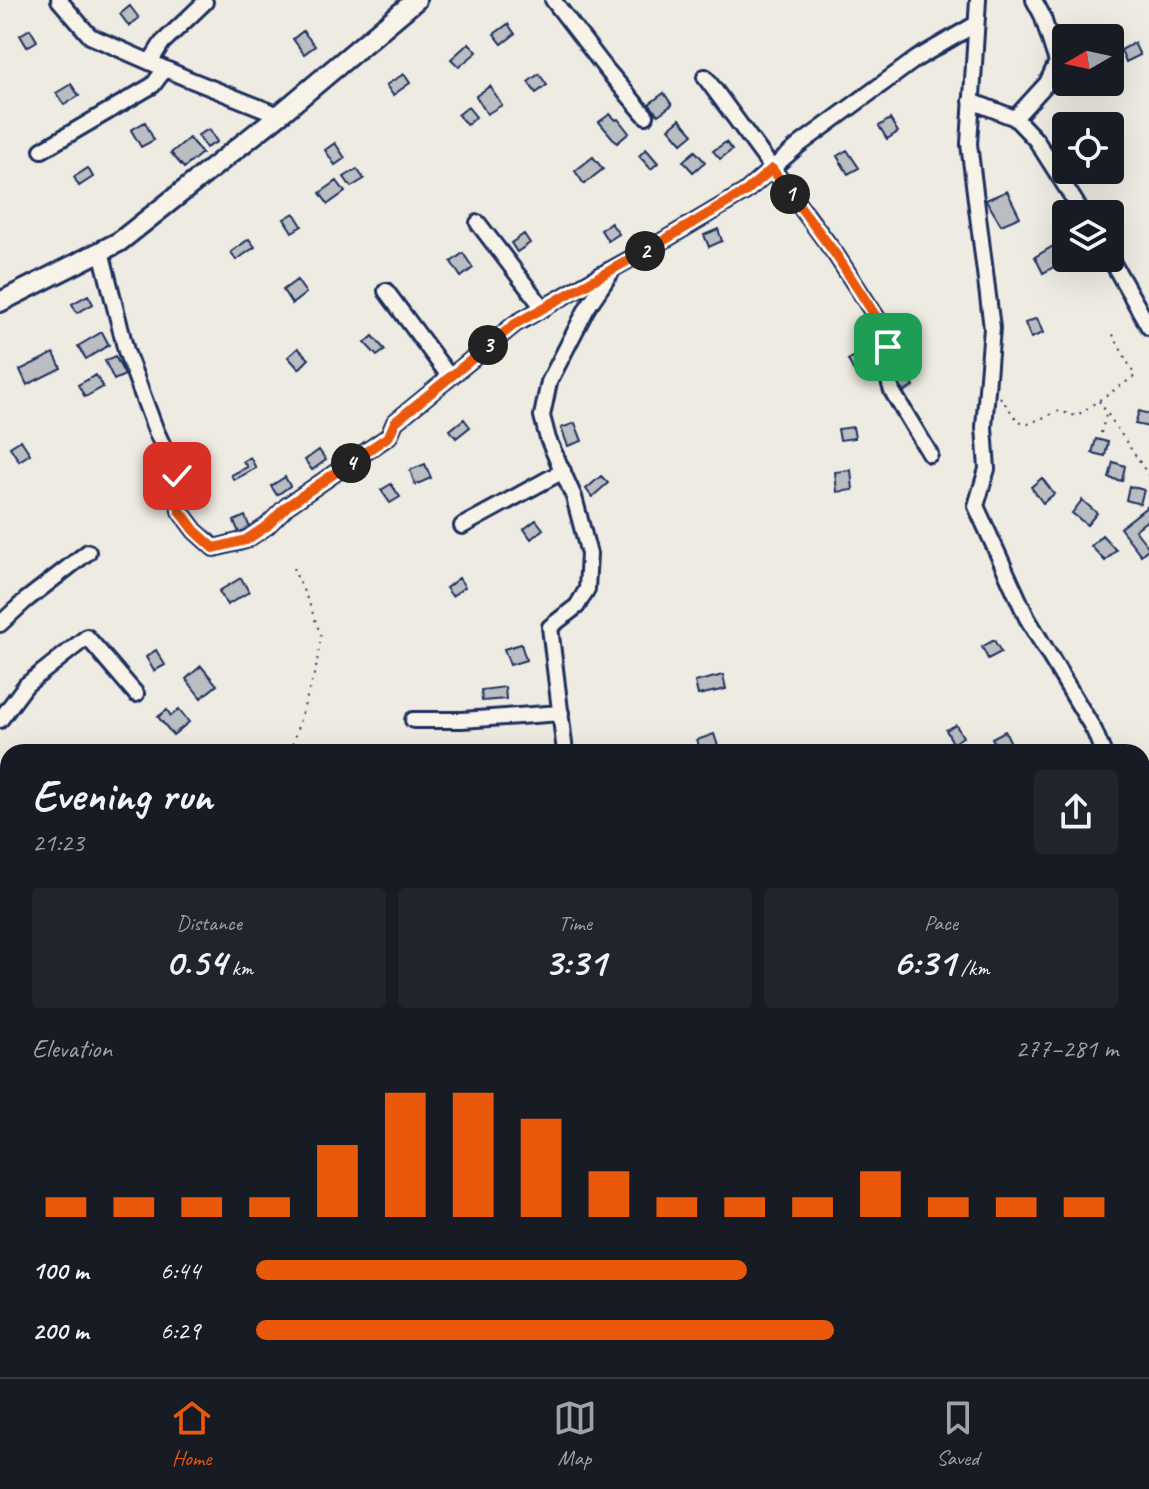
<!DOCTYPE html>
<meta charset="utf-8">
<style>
:root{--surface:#171b24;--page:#20242c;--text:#f1f3f6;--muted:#9ea1a6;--line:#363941;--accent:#ea580c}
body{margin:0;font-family:Caveat,sans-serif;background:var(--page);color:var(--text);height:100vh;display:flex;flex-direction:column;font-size:30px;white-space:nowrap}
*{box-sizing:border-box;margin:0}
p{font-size:26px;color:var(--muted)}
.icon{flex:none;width:44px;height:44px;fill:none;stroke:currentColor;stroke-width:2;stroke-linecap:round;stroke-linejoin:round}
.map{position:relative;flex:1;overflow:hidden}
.panel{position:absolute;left:0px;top:744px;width:1150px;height:634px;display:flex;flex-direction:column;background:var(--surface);border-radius:24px 24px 0 0;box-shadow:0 8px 32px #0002}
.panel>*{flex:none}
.needle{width:52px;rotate:261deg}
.fabs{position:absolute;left:1052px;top:24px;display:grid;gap:16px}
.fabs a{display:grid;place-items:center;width:72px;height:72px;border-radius:8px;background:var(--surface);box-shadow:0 8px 32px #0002;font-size:40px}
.pin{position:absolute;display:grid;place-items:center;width:68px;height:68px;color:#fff;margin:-34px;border-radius:16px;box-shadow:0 4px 12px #0006}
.km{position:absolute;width:40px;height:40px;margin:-20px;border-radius:50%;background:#222;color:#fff;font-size:22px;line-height:40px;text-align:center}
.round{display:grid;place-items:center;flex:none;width:84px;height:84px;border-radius:8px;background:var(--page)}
.summary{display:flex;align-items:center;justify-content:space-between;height:136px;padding:0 32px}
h1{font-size:44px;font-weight:700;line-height:60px}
.metrics{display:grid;grid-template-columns:repeat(3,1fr);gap:12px;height:136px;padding:8px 32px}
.metrics div{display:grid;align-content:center;border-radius:8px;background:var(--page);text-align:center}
.metrics b{font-size:40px;font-weight:700}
.metrics small{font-size:22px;font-weight:400}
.metrics p{font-size:22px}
.chart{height:224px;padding:16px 32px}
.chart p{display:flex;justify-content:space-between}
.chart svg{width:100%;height:144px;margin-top:8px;stroke:var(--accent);stroke-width:6}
ul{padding:0 32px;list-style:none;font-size:26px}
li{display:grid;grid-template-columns:128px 96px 1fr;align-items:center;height:60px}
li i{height:20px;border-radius:10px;background:var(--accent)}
.dock{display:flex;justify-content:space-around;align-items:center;height:112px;border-top:2px solid var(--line);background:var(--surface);font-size:22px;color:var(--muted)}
.dock a{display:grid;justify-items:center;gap:4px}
.dock .on{color:var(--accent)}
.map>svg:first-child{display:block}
</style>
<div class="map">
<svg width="1149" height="1377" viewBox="0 0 1149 1377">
<rect width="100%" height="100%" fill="#eeebe2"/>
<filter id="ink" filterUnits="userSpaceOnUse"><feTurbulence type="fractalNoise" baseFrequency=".0125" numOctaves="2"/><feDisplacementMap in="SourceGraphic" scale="16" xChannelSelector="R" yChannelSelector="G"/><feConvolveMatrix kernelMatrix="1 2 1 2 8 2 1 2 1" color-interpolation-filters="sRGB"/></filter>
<g filter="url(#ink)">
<path fill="#cfcfcf" stroke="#757f96" stroke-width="2" d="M8,1033V1370H51L50,1377H0V1040Z"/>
<path fill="#babdc2" stroke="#1b2f5e" stroke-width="2" d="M130,6L139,18L129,26L120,14Z
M508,24L515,34L502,44L494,34Z
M30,29L37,41L27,47L20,35Z
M303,31L315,46L304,54L293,39Z
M469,43L477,52L459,67L451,59Z
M1134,43L1140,55L1126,62L1121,50Z
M404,74L410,83L393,95L386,85Z
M539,74L547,85L536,93L528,82Z
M71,84L79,96L64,105L56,93Z
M490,86L502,105L487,114L476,96Z
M664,93L672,105L658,115L649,104Z
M468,107L476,117L467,125L458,115Z
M610,114L616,120L618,119L629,133L617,143L599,122Z
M680,119L693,134L682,143L669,128Z
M890,119L898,132L887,139L879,126Z
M145,122L154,140L141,147L131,130Z
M209,129L217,142L206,148L198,135Z
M1066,134V152L1057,158L1049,145Z
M189,138L202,153L184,168L171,153Z
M726,142L732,150L720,159L713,151Z
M335,143L345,158L335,165L325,150Z
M646,149L658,163L651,169L639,156Z
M847,150L859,168L848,174L837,156Z
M695,151L705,162L693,172L683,161Z
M593,157L603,169L584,184L575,171Z
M88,168L93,177L79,186L74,177Z
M357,169L364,179L351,187L344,177Z
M337,181L345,192L328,204L320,193Z
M1007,191L1020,217L1001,225L986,200Z
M294,213L302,226L292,232L284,219Z
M611,223L619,234L608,241L601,230Z
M718,229L722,241L709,247L704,235Z
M524,234L530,243L517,252L511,243Z
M249,239L255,247L236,260L231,252Z
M1055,245L1064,261L1043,273L1035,257Z
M463,253L473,268L461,277L451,262Z
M297,280L306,293L292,304L283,290Z
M88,295L93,304L77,313L72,304Z
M1037,318L1043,333L1031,338L1025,323Z
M102,332L109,345L86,359L78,346Z
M373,336L385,350L377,356L365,343Z
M298,348L309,359L299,369L288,357Z
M54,353L61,368L27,385L20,370Z
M857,355L865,370L856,375L848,360Z
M115,356L125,375L114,380L105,361Z
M905,371L914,386L904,392L895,378Z
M96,375L103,387L85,397L78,385Z
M1139,411L1149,414V427L1135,424Z
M464,419L470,427L456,438L450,430Z
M575,423L582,441L568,446L561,428Z
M853,427L855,438L840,440L838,429Z
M1096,439L1108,442L1105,456L1092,453Z
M21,440L30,454L19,461L10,447Z
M319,450L326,460L312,470L305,460Z
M250,457L256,468L234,480L231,475L247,467L243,461Z
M1113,462L1125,466L1122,481L1109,478Z
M425,464L431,478L415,485L410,470Z
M851,470L853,490L837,492L835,472Z
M601,476L608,483L592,497L586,489Z
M285,477L290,486L277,495L271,486Z
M1042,478L1054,494L1043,503L1031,487Z
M391,484L400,497L390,503L381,490Z
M1129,486L1144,490L1140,504L1126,500Z
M1082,500L1097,513L1087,525L1072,513Z
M1148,506L1149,519L1135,530L1149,548L1141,555L1120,528Z
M245,516L250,528L239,533L234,521Z
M536,520L543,529L531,539L524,529Z
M1102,535L1116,550L1105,561L1091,546Z
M241,578L249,592L227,605L219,591Z
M459,578L465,587L452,596L446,588Z
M994,640L1001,652L988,659L982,647Z
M521,644L526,660L510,665L504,649Z
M156,650L165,665L154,671L146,657Z
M201,666L217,685L201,698L186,679Z
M723,675L726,689L698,695L695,682Z
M505,687L506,699L482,701L481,690Z
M179,709L189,722L173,735L158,717L167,710L171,716Z
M956,725L963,737L953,743L946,730Z
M1005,731L1011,743L998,750L992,738Z
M714,734L718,746L701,752L697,740Z
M5,906L8,910V937L3,941L0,937V910Z
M1149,1050V1075L1143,1079L1142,1054Z"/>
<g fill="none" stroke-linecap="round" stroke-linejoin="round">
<defs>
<path id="minor" d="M59,0L90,36L186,78L279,115
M553,0L606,69L646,116
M978,0L969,144L992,328L984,427L987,469L976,506L1027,618L1094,730L1103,752
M150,62L162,43L205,2
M705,77L836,255L882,326L888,347L886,371L892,391L930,454
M971,101L1015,118L1036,140L1083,214
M1015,118L1047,83L1057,62L1042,15L1034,0
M42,150L153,85L165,69
M478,223L543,308
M101,251L126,351L156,431L177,476L180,511L195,531L214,548L246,540L267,526L287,506L389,436L395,422L515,324L610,270
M1110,258L1149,327
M386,291L449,376
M462,526L563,471
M0,624L26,600L88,552
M0,720L26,685L87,637L136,694
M413,720H462L561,713
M565,752L550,627L577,606L587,589L589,554L574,497L548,439L542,416L549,382L587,308L614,268L661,242L745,192L799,145L916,59L976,24
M1142,831L1149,842"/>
<path id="major" d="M0,302L119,242L279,115L416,0"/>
</defs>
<use href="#minor" stroke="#1b2f5e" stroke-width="20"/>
<use href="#major" stroke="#1b2f5e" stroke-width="24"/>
<path stroke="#1b2f5e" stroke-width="2" stroke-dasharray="2 6" stroke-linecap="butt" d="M1000,397L1018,421L1028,424L1059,411L1076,416L1135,376L1111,331
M1099,401L1149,476
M1101,433L1106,415
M290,752L316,668L321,636L309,603L293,568
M814,1370L816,1377
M91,1377L93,1370
M260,1377L265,1370
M340,1377L346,1370"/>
<use href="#minor" stroke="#f7f3e8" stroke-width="14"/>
<use href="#major" stroke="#f7f3e8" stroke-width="18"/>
</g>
</g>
<g fill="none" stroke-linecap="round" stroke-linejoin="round" filter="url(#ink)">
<defs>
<path id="route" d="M177,476L180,511L195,531L214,548L246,540L267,526L287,506L389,436L395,422L515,324L661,242L745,192L772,169L836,255L882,326L888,347"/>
</defs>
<use href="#route" stroke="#fff" stroke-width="16"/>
<use href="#route" stroke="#ea580c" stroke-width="10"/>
</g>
</svg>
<div class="fabs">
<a><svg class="needle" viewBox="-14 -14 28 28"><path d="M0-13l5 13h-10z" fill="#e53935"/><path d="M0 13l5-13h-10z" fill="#9ea1a6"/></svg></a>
<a><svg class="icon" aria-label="locate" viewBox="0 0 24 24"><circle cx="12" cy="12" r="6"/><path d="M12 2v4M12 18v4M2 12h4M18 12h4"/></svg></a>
<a><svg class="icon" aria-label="layers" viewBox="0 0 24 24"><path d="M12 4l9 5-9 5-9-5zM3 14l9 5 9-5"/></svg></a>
</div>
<div class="pin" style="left:888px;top:347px;background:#1e9e55"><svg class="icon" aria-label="arrive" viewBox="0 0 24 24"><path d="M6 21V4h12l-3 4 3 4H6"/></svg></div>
<div class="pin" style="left:177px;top:476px;background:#d93025"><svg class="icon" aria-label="check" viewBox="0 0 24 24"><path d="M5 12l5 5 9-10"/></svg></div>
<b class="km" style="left:790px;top:194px">1</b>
<b class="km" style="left:645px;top:251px">2</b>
<b class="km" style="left:488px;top:345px">3</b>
<b class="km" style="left:351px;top:463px">4</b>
<section class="panel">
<div class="summary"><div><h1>Evening run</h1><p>21:23</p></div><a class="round"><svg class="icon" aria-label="share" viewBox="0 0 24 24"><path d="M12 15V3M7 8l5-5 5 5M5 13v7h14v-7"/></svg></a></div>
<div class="metrics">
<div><p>Distance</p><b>0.54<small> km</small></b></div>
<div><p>Time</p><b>3:31</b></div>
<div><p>Pace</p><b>6:31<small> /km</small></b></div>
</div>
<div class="chart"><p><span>Elevation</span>277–281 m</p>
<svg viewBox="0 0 160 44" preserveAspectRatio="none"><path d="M5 44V38M15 44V38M25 44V38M35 44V38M45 44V22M55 44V6M65 44V6M75 44V14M85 44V30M95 44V38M105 44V38M115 44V38M125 44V30M135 44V38M145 44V38M155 44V38"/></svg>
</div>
<ul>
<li><b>100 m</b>6:44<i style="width:57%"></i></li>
<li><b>200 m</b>6:29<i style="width:67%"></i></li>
</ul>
</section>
</div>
<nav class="dock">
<a class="on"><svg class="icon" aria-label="home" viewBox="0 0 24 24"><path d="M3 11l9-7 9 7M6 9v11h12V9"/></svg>Home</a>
<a><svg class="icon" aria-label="map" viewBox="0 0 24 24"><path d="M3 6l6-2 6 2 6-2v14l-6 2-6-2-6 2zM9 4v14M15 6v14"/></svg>Map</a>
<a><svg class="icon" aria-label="saved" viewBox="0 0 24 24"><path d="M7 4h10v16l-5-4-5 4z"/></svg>Saved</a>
</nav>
